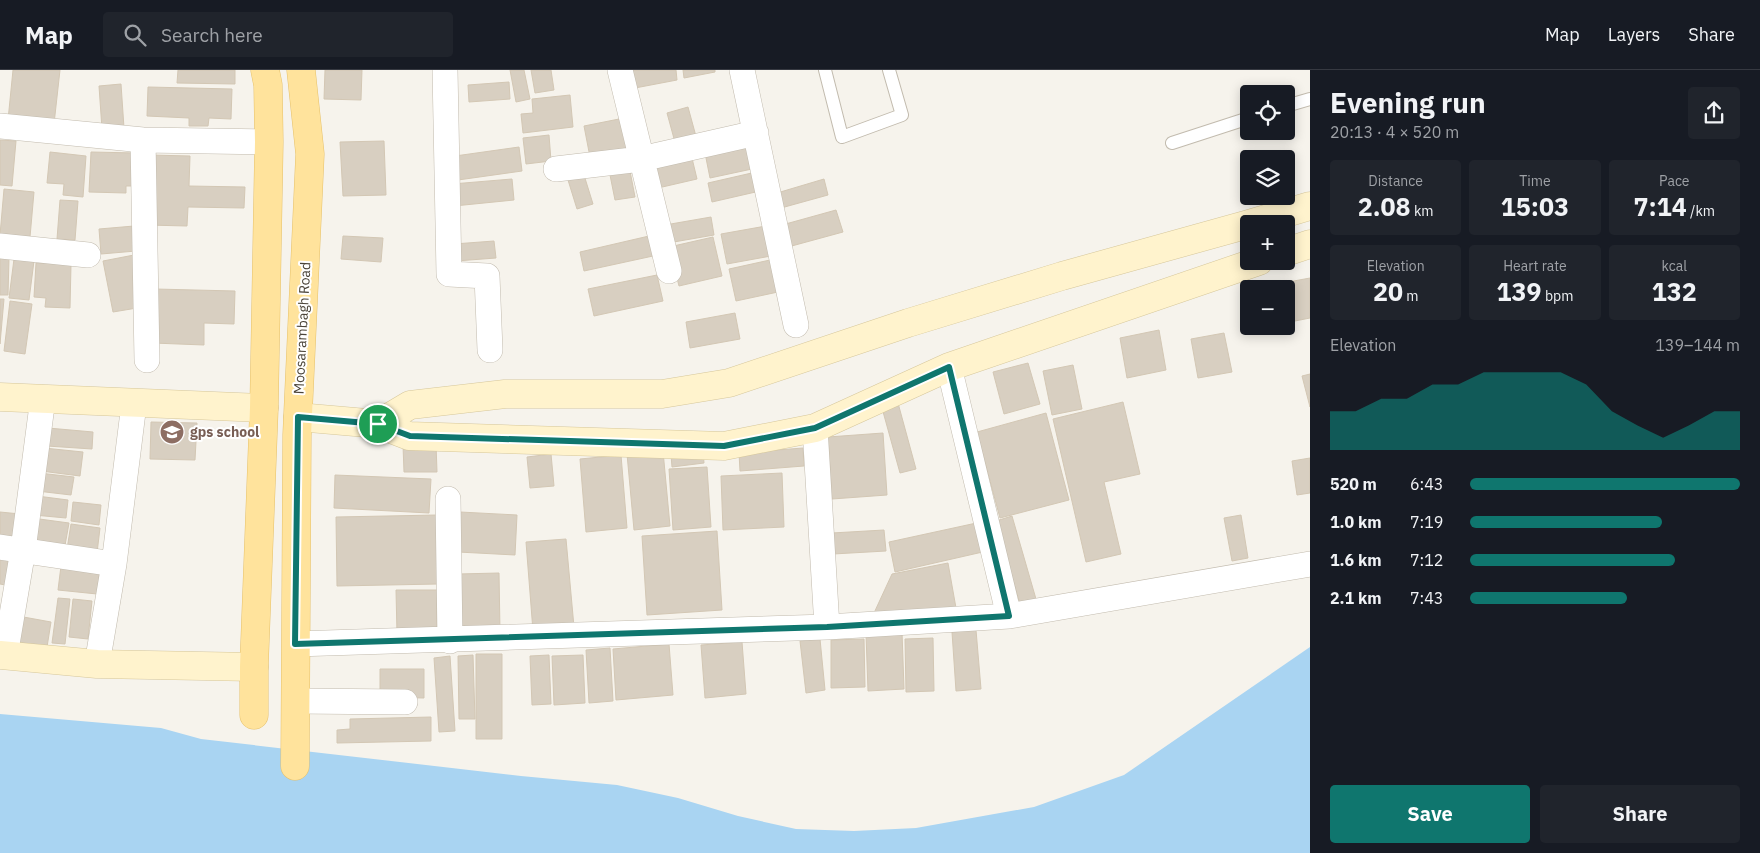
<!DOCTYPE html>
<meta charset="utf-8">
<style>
:root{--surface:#171b24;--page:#20242c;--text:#f1f3f6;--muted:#9ea1a6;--line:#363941;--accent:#0f766e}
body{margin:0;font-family:"IBM Plex Sans",sans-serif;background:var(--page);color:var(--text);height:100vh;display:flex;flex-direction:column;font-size:19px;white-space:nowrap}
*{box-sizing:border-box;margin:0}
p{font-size:16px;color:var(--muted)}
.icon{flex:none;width:28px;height:28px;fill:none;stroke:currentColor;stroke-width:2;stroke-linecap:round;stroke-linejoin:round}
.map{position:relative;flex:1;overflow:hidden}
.panel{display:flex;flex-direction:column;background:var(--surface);width:450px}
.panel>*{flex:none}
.tools{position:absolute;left:1240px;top:15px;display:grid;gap:10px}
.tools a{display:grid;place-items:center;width:55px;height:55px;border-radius:5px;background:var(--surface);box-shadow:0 2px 12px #0003;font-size:25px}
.pin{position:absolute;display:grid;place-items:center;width:42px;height:42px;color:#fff;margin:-21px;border:2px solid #fff;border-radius:50%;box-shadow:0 1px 5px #0007}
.round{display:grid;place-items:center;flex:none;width:52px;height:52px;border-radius:5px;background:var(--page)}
.head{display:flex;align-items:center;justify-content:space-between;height:85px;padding:0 20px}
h1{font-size:28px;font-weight:700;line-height:38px}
.metrics{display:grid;grid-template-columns:repeat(3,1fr);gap:8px;height:85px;padding:5px 20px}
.metrics div{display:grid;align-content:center;border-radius:5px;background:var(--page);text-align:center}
.metrics b{font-size:25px;font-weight:700}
.metrics small{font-size:14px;font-weight:400}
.metrics p{font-size:14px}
.chart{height:140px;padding:10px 20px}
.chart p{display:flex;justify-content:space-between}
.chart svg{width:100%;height:90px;margin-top:5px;fill:var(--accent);opacity:.7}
.action{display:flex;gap:10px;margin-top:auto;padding:10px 20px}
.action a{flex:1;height:58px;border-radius:5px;background:var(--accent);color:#fff;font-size:20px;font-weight:700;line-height:58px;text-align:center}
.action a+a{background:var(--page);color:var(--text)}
ul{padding:0 20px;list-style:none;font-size:16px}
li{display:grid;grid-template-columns:80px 60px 1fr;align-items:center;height:38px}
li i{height:12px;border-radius:6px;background:var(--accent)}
header{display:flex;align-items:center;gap:30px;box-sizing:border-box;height:70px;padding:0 25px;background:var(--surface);border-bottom:1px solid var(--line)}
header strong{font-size:24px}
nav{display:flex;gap:28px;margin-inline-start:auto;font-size:18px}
.search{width:350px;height:45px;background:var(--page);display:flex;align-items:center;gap:12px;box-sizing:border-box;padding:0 18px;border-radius:5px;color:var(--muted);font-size:19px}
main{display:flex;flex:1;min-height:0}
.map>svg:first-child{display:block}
</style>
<header>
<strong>Map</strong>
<div class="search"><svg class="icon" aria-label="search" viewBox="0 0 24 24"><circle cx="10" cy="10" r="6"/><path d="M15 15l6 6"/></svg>Search here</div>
<nav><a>Map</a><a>Layers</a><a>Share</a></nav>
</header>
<main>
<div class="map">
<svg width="1310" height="783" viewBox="0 0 1310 783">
<rect width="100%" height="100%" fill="#f6f3ec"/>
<path fill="#a9d4f2" d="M1310,577V783H0V644L161,658L201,669L521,706L617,715L678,728L738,746L796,759L854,761L916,758L1034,737L1124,705Z"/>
<path fill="#d8cfc1" stroke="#d3c7b4" d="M13,0H60L54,54L8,50Z
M178,0H235V14L177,13Z
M325,0H362L361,30L324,29Z
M510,0H524L530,29L516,32Z
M531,0H551L554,20L535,23Z
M632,0H676L677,10L635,18Z
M683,0H715V2L684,8Z
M509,12L510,29L469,32L468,15Z
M121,14L124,58L102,59L99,16Z
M148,17L232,19L231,49L209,48L208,56H189V48L147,46Z
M570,25L573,57L523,63L521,44L533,43L532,29Z
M688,37L697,70L676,76L667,43Z
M624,48L630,79L590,87L584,56Z
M549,65L551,91L526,94L523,68Z
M746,69L752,99L710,108L704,78Z
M0,70L16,71L12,116L0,115Z
M384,71L386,125L343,126L340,72Z
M519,77L522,101L458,110L455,86Z
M50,82L86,86L83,127L63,125L64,114L47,113Z
M91,82L136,83V116H126V123L89,122Z
M691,84L697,109L658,118L652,93Z
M150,85L190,86L189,116L245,117L244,138L188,137L187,156L147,155Z
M630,101L635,127L615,130L610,105Z
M756,102L760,121L712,132L708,113Z
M584,105L593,134L577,139L568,110Z
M512,109L514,130L454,136L452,114Z
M824,109L828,125L781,138L777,123Z
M4,119L34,122L30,167L0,165Z
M60,130L78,131L75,170L57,169Z
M836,140L843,162L788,177L782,155Z
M711,147L714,165L668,173L665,155Z
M134,156L136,181L101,184L99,159Z
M766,156L771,186L727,194L721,164Z
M343,166L383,168L381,192L341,189Z
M649,166L653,186L584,201L580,182Z
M713,167L722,206L679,216L669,177Z
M494,171L496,188L456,191L454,174Z
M134,185L143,237L113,242L103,191Z
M0,188H9L8,225H0Z
M14,189L34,191L29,230L9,228Z
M770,190L778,222L736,231L729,199Z
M36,193L71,194L70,238L45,237L46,228L34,227Z
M657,205L663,231L594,246L588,219Z
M1310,208V248L1290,252L1283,213Z
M155,219L235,221L234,254L204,253V275L153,273Z
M0,229H4L0,274Z
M10,231L32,234L25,284L4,281Z
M735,243L740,269L690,278L686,252Z
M1159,260L1166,300L1127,308L1120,268Z
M1224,263L1232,302L1198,308L1191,269Z
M1028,293L1040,334L1004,344L993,302Z
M1073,295L1082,339L1052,345L1043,301Z
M1310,304V337L1302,306Z
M1123,332L1140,404L1104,412L1121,484L1086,492L1053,349Z
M898,333L916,399L900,403L882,338Z
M1046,343L1069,430L1000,448L977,362Z
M151,352L197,353L195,390L150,389Z
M48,358L93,362L92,379L47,376Z
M883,363L887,425L832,429L828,367Z
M436,374L437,402H404L403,375Z
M44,378L83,382L80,406L41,401Z
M803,378L804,396L740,401L739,383Z
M703,380L704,393L672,397L671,385Z
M663,381L670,456L634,460L627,384Z
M551,384L554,416L530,418L527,387Z
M621,385L627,458L586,462L580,389Z
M1310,388V423L1297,425L1292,391Z
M707,397L711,457L673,460L669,399Z
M39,403L74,407L71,425L37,421Z
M782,403L784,457L723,460L721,406Z
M335,405L431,409L429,443L334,438Z
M37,426L68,430L66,448L34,445Z
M73,432L101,435L99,455L71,451Z
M0,442L20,444L16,472L0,470Z
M460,442L517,445L515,485L458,482Z
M437,445L438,514L337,516L336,447Z
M1241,445L1248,488L1232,491L1224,448Z
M1012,446L1036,529L1020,534L996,451Z
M32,448L69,453L64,481L28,475Z
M981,452L987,481L895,502L889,472Z
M71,454L100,458L97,483L67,479Z
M884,460L886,481L833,484L832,463Z
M717,461L722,540L647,545L642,466Z
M566,469L574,557L533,561L526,472Z
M0,483L15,486L10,516L0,514Z
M948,493L956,538L874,543L892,504Z
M61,496L100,500L97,524L58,520Z
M499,503L500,562H459L458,504Z
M396,520H437V563L397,564Z
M58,528L70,529L65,574L52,573Z
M73,529L92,531L88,569L69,567Z
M18,546L51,552L47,577L14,572Z
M976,560L981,619L956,621L952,562Z
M902,562L904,619L868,621L866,564Z
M933,568L934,621L906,622L905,569Z
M820,569L825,620L806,623L800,571Z
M864,569L865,617L831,618V570Z
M742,572L746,624L705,628L701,575Z
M669,574L673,625L616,630L613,579Z
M610,578L613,631L589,633L586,580Z
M476,584H502V669H476Z
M473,585L475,649H459L458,586Z
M549,585L551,634L532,635L530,586Z
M583,585L585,633L554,635L552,586Z
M450,586L455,661L439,662L434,588Z
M380,599H424V628L380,627Z
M431,647V671L337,673V660L350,659V649Z"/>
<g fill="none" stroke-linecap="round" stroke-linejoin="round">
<defs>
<path id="lane" d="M825,0L842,67L902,45L889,0
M1286,36L1310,29
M1172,73L1249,48"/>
<path id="street" d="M445,0L449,204L487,206L490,280
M620,0L669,201
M742,0L796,255
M0,56L143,70L269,72
M143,70L147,290
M556,99L641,89L756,63
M0,176L88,185
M949,297L1009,546
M815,358L827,557
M448,429L450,571
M0,477L114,494
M295,574L827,557L1009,546L1310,494
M5,586L23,480L43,328
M97,594L114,494L134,334
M296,631L405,632"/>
<path id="secondary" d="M1249,154L1310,136
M1286,182L1310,174
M0,327L264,338
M298,347L378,354L409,366L724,376L815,358L949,297L1259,191
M378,354L410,335L505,324H662L729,313L908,253L1062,206L1249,154
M0,585L97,594L254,597"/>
<path id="primary" d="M254,645V597L264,338L269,72L268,15L265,0
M295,696L297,365L310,84L301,0"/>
</defs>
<use href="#lane" stroke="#c2bbae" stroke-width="14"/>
<use href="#street" stroke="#c2bbae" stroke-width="26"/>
<use href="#secondary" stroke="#d6c79b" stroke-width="29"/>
<use href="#primary" stroke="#e6c16a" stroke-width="29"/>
<use href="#lane" stroke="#fff" stroke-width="12"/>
<use href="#street" stroke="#fff" stroke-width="25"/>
<use href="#secondary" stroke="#fff3cd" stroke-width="28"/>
<use href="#primary" stroke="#ffe39c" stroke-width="28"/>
</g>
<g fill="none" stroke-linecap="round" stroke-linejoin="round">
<defs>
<path id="route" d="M949,297L1009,546L827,557L295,574L298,347L378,354L410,366L724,376L815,358Z"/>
</defs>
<use href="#route" stroke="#fff" stroke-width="10"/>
<use href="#route" stroke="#0f766e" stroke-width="6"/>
</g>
<defs>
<symbol id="university-disc" viewBox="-11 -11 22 22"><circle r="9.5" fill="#8d6e63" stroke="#fff"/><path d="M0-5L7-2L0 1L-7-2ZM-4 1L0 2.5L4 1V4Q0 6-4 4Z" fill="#fff"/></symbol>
</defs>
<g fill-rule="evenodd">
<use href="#university-disc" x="158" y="348" width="28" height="28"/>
</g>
<g text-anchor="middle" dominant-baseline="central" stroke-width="4" stroke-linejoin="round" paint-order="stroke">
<g font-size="14" fill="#4b4439" stroke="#fff">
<text transform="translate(302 258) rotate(-87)">Moosarambagh Road</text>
</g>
<g font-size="14" font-weight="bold" fill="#785e54" stroke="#fff" text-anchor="start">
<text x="190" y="362">gps school</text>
</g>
</g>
</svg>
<div class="tools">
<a><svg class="icon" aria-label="locate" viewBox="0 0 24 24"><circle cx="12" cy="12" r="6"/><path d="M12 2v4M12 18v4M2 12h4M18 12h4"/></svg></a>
<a><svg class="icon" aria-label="layers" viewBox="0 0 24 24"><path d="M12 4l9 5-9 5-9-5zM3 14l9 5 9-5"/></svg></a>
<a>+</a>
<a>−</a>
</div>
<div class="pin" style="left:378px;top:354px;background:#1e9e55"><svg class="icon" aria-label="arrive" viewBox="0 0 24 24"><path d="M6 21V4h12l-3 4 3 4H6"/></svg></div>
</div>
<section class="panel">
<div class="head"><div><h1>Evening run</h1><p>20:13 · 4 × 520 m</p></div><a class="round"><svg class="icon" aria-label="share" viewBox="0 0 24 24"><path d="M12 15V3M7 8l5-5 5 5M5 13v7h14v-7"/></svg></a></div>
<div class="metrics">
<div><p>Distance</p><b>2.08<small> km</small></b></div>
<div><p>Time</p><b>15:03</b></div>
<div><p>Pace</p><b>7:14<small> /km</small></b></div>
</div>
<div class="metrics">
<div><p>Elevation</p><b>20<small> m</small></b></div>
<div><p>Heart rate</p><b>139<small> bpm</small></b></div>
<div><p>kcal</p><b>132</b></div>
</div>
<div class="chart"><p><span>Elevation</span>139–144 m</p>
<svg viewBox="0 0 160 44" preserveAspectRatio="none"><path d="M0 44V25L10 25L20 19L30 19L40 12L50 12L60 6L70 6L80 6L90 6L100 12L110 25L120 32L130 38L140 32L150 25L160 25V44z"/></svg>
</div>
<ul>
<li><b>520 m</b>6:43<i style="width:100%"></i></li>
<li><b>1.0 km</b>7:19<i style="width:71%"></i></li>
<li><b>1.6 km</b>7:12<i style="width:76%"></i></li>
<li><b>2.1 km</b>7:43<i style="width:58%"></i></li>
</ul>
<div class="action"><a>Save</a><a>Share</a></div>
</section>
</main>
